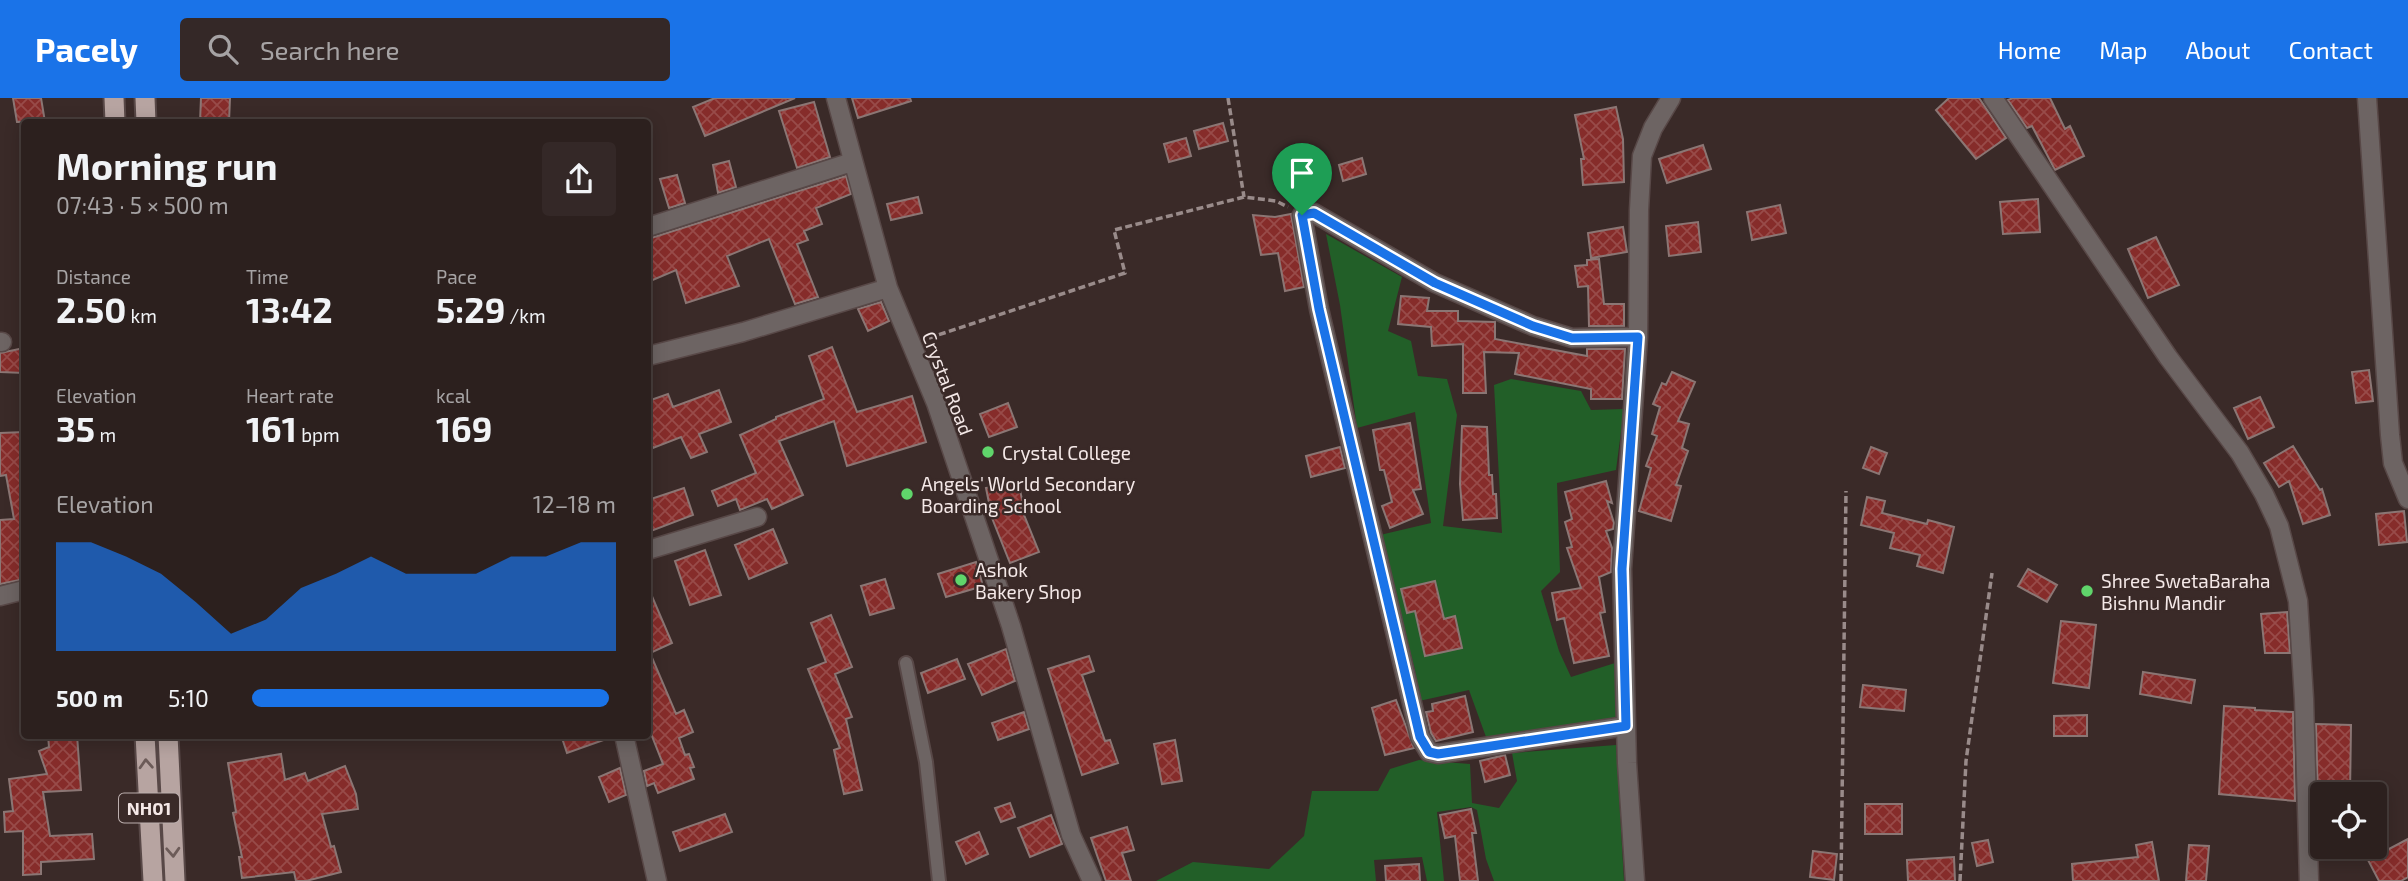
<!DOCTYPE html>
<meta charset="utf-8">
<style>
:root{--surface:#2c201e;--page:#342827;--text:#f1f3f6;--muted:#a6a3a4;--line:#483e3c;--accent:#1a73e8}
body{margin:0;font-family:"Exo 2",sans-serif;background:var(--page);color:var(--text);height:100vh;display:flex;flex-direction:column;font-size:26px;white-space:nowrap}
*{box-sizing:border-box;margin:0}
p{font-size:23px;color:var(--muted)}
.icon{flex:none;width:38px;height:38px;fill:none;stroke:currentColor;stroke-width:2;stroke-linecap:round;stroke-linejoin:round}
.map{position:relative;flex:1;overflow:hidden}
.details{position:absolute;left:21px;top:21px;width:630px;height:620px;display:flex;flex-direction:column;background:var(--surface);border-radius:7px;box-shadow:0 4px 18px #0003,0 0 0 2px var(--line)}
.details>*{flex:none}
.fabs{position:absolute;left:2310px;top:684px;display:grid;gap:14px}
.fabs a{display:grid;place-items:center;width:77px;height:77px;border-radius:7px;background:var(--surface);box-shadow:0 4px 18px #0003,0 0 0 2px var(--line);font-size:35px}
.pin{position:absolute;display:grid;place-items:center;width:60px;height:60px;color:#fff;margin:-72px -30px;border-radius:50% 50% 50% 0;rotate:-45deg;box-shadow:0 0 7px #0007}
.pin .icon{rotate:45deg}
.round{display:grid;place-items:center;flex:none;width:74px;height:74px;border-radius:7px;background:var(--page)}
.head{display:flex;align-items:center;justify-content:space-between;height:119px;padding:0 35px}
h1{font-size:38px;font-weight:700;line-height:52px}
.metrics{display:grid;grid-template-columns:repeat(3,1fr);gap:10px;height:119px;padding:7px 35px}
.metrics div{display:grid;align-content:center}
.metrics b{font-size:35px;font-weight:700}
.metrics small{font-size:19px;font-weight:400}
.metrics p{font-size:19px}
.chart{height:196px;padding:14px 35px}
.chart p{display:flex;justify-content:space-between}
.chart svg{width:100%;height:126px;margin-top:7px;fill:var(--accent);opacity:.7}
ul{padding:0 35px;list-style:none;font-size:23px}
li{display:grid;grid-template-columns:112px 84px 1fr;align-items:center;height:52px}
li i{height:18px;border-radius:9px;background:var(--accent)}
header{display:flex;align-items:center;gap:42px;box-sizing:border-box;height:98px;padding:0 35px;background:var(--accent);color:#fff}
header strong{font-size:33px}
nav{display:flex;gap:38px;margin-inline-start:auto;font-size:24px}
.search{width:490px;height:63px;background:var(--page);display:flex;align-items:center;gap:18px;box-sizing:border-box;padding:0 24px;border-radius:7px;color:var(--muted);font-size:26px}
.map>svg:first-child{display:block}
</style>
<header>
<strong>Pacely</strong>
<div class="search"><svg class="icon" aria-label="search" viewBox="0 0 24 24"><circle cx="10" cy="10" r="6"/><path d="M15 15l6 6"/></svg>Search here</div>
<nav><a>Home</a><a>Map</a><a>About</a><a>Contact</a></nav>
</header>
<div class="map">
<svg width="2408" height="783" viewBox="0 0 2408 783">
<defs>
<pattern id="building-cross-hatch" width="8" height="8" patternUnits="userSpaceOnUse" patternTransform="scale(1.75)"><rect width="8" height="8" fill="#862c2a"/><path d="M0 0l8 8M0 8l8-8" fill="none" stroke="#984b49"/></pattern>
</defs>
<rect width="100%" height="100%" fill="#3a2a28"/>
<path fill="#225f28" d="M1326,136L1402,179L1388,233L1411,243L1418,278L1447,281L1457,317L1443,428L1502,435L1494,287L1511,281L1581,293L1591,312L1624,311L1616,372L1557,385L1560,474L1541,493L1559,553L1571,579L1615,565L1618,621L1486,639L1469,592L1419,603L1415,572L1380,437L1431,425L1415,314L1357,330L1340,207Z
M1616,647L1624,783H1494L1486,761L1477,712L1471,709L1437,714L1444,783H1427L1422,759L1374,762L1376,783H1156L1193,764L1269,771L1304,738L1312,693H1378L1390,671L1419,662L1470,666L1472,705L1499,710L1517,683L1512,655Z"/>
<path fill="url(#building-cross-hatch)" stroke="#8b7674" stroke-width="2" d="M13,0H41L45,24H17Z
M201,0H230L229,24H200Z
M715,0H795L705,38L693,9Z
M852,0H910L911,3L858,20Z
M1949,0H1979L2006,40L1976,61L1936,12Z
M2013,0H2050L2065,31L2070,28L2084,58L2055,72L2032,28L2027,30L2008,2Z
M814,4L830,59L797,70L779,13Z
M1616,9L1623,41L1624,84L1583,87L1581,61H1584L1575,17Z
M1223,25L1228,43L1199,51L1194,33Z
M1186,40L1191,58L1169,64L1164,46Z
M1703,47L1711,71L1667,85L1659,61Z
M1362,60L1366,76L1343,83L1339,67Z
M729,63L736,89L718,95L713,67Z
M677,77L685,105L669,110L660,81Z
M846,78L851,96L816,110L822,126L804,133L808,142L797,146L818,199L795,206L769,141L727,158L739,188L686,205L676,172L648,184V141Z
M918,99L922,115L891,122L887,106Z
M2038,101L2040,134L2003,136L2000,104Z
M1780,107L1786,135L1752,142L1747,114Z
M1291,116L1304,189L1285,193L1278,155L1261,157L1253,117L1275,119Z
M1698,124L1701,154L1669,158L1666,128Z
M1623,129L1627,154L1591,160L1588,135Z
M2156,139L2179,187L2148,200L2128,151Z
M1599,161L1604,206H1624V228H1589L1588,188L1578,189L1575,168L1587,167V162Z
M1401,198L1429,200L1427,213H1458V223L1495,224V241L1587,258V251H1625L1622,301H1591V291L1515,276L1519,255L1484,254L1486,295H1463V246L1432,248L1431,229L1398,226Z
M881,204L889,223L868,233L858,211Z
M832,249L857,314L912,298L926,344L847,368L834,323L779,343L803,397L772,411L767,401L740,412L736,401L718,408L712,393L756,375L740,337L776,321V319L824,301L809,258Z
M24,250V275L0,274V255Z
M2369,272L2373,303L2356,305L2352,274Z
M1672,274L1695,284L1678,323L1689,326L1682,350L1688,353L1676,387L1681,388L1671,423L1639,413L1651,370L1646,368L1657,338L1652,336L1660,309L1653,306L1662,285L1666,287Z
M719,292L731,324L699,336L707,354L691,360L681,339L653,350L648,336V303L668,296L673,309Z
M2260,299L2274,329L2248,341L2234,310Z
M1008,305L1017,329L989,339L980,316Z
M1410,325L1421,391L1413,392L1423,416L1390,430L1382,408L1392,404L1384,372H1380L1373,332Z
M1462,328L1487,329L1489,377H1492L1493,396H1496L1497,420L1463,422L1460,386Z
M24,334V481L0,486V422L14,421L6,377L0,378V335Z
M2293,348L2320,392L2322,391L2330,417L2303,426L2289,383L2279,389L2264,365Z
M1340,349L1345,370L1311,379L1306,358Z
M1871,349L1887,355L1879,376L1863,370Z
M1018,383L1023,406L1020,407L1039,454L1010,465L992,420L986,390Z
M1606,383L1612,405L1607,403L1614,425L1613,431L1606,433L1612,450L1611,474L1599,479L1605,514L1600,515L1609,558L1574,565L1564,520L1557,522L1552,495L1581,490L1567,450L1572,449L1565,424L1572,421L1565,394Z
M684,390L693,417L651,433L648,422V402Z
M1867,399L1885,403L1882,415L1927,426L1928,422L1954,429L1943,475L1917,468L1920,457L1890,450L1894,435L1861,427Z
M2404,413L2407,444L2379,447L2376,416Z
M773,431L787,465L749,481L735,447Z
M705,452L721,497L690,507L675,463Z
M976,464L983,488L946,499L938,476Z
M2028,471L2057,487L2047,504L2018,488Z
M885,481L894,510L870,517L861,488Z
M1435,483L1444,521L1455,518L1462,550L1425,558L1415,513L1407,515L1401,491Z
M648,489L672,545L650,555L676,616L684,612L693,634L679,640L685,657L689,656L694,669L690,670L694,681L658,695L654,685L647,688L644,673L663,666L648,628Z
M2287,514L2290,555H2265L2261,516Z
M831,517L852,569L835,576L852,619L846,621L862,692L844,696L834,652L840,650L808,571L826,564L811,525Z
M2061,523L2096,527L2089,590L2053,585Z
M1006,551L1015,583L982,597L968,566Z
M1089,558L1094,573L1082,577L1105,643L1110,642L1118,665L1082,677L1048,571Z
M957,561L965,581L928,595L921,575Z
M2143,574L2195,582L2191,605L2140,596Z
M1863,587L1906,592L1904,613L1860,609Z
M1465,598L1473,634L1436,643L1431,635L1426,614L1433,613L1432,606Z
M1396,602L1414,650L1385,657L1372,610Z
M2224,608L2255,610V612L2293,614L2295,703L2219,696Z
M1024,614L1029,631L998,642L992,625Z
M2087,617V638H2054V618Z
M2316,626L2351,627L2350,696H2322V705H2318Z
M48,637H77L81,692L43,694L50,738L92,736L94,761L41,764V776L23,777V733L5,734L4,714L13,713L9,681L47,676L39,653L49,649Z
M561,637H612V639L567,655Z
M1175,642L1182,683L1162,686L1154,646Z
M281,656L285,682L305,675L308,683L345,668L356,696L358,711L322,716L331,749L334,748L341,774L306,783H296L294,774L242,780L239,759H242L233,715L236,714L228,665Z
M1505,657L1510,677L1485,684L1480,663Z
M620,670L626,697L609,704L599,679Z
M1010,705L1015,719L1001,724L995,710Z
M1865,706H1902V736H1865Z
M1471,711L1476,735H1472L1478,783H1460L1455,738L1445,740L1440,717Z
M725,716L732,734L680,753L673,734Z
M1051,717L1062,746L1030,759L1018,730Z
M1127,729L1134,752L1122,755L1131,783H1106L1091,740Z
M979,734L988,756L966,766L956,744Z
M2408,741V779L2401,783H2379L2368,762Z
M1988,742L1993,764L1977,768L1972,745Z
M2152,744L2159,783H2073L2072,766L2138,759L2136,747Z
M2189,747L2209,748L2206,783H2186Z
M1813,753L1837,756L1834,782L1810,779Z
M1954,759L1955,783H1908L1907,762Z
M1419,766L1420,783H1386L1385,768Z"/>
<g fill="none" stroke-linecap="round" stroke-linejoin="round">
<defs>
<path id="service" d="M906,565L926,664L939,783"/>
<path id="minor" d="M836,0L888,190L936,305L1011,528L1071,737L1092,783
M1993,0L2168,259L2240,355L2264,396L2279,428L2298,503L2304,601L2309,783
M2367,0L2390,337L2393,365L2408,401
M648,129L852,64
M0,244H2
M648,258L743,234L888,190
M648,452L757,419
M0,498L24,492
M1626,628L1438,656L1429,654L1420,639L1319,211L1302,117L1314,115L1435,185L1533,228L1572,240L1638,239
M624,637L657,783
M1635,783L1627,665L1622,471L1638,239L1639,112L1642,58L1653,30L1671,0"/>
<path id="trunk" d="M114,0L115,24
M145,0L146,24
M145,637L153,783
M168,637L175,783"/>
</defs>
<use href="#service" stroke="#584847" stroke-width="16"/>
<use href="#minor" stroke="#584847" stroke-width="21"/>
<use href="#trunk" stroke="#584847" stroke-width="23"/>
<path stroke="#998b8a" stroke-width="3.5" stroke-dasharray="7 3.5" stroke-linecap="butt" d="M1228,0L1244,99
M929,240L1125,175L1114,132L1244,99L1276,103L1288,109
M1841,783L1846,393
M1960,783L1966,663L1992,475"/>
<use href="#service" stroke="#6d6463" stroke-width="12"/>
<use href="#minor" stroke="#6d6463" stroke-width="18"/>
<use href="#trunk" stroke="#b7a4a1" stroke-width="19"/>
</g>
<defs><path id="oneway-chevron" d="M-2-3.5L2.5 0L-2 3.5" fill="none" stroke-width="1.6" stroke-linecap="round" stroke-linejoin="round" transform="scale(1.75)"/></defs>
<g stroke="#6c5b58">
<use href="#oneway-chevron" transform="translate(146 666) rotate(-93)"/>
<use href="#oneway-chevron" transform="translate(173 754) rotate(87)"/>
</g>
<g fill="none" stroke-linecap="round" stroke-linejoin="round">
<defs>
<path id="route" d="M1314,115L1435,185L1533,228L1572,240L1638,239L1622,471L1626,628L1438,656L1429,654L1420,639L1319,211L1302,117Z"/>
</defs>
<use href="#route" stroke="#fff" stroke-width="14"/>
<use href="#route" stroke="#1a73e8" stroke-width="9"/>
</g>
<g fill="#60d56b" stroke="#3a2a28" stroke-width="2.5">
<circle cx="988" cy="354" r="7"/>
<circle cx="907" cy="396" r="7"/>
<circle cx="961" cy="482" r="7"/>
<circle cx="2087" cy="493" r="7"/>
</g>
<g text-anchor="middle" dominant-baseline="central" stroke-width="5" stroke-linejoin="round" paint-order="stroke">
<rect fill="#3a2a28" stroke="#bcafae" stroke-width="2" x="119" y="695.5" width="60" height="29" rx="5"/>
<g font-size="18" font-weight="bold" fill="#f4e8e7">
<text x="149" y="710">NH01</text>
</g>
<g font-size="19" fill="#f4e8e7" stroke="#3a2a28">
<text transform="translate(948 285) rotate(69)">Crystal Road</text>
</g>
<g font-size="19" fill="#f4e8e7" stroke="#3a2a28" text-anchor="start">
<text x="1002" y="354">Crystal College</text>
<text x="921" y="385">Angels' World Secondary<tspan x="921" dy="22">Boarding School</tspan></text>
<text x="975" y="471">Ashok<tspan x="975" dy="22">Bakery Shop</tspan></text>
<text x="2101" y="482">Shree SwetaBaraha<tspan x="2101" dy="22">Bishnu Mandir</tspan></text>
</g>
</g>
</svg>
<div class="fabs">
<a><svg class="icon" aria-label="locate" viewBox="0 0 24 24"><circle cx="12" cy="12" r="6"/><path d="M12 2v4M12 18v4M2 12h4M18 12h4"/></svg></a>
</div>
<div class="pin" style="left:1302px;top:117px;background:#1e9e55"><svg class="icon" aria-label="arrive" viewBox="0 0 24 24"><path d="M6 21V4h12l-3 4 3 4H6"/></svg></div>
<section class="details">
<div class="head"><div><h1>Morning run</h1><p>07:43 · 5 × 500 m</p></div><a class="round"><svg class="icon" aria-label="share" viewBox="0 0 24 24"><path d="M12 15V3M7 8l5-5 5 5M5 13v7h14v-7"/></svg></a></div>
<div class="metrics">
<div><p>Distance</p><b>2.50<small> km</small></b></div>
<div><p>Time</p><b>13:42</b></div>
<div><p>Pace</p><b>5:29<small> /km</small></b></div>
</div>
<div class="metrics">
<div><p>Elevation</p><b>35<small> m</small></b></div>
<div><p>Heart rate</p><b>161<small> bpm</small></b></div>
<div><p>kcal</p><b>169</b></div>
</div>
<div class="chart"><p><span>Elevation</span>12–18 m</p>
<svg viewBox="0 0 160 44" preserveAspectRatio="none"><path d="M0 44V6L10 6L20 11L30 17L40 27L50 38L60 33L70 22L80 17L90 11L100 17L110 17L120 17L130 11L140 11L150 6L160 6V44z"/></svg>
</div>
<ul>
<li><b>500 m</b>5:10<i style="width:98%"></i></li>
</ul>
</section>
</div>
